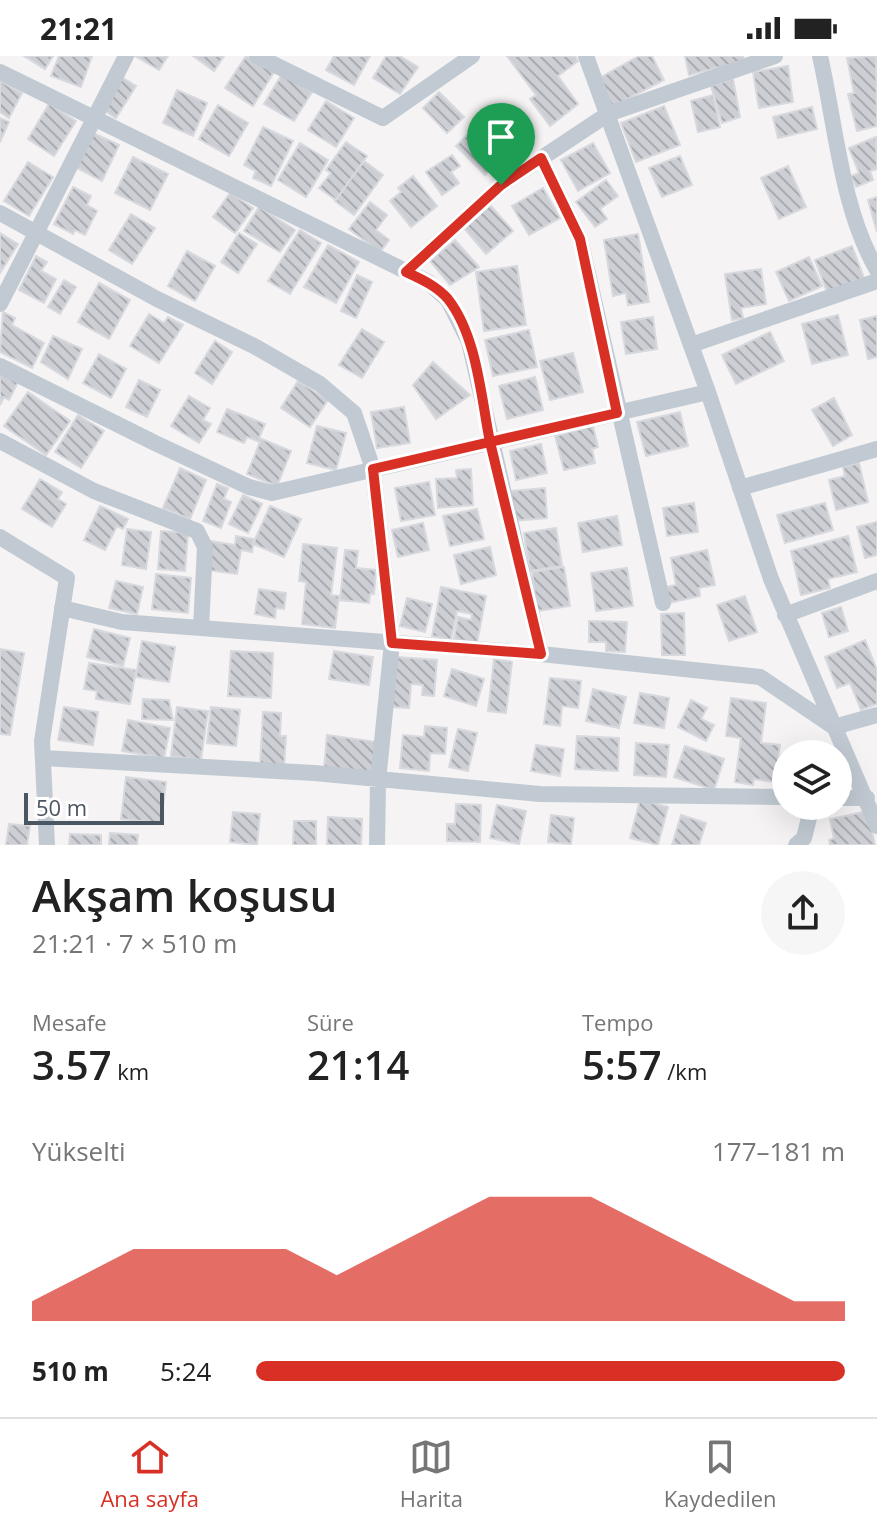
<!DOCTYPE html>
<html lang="tr">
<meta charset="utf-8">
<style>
:root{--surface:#fff;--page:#f6f6f6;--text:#222;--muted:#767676;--line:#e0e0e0;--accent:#d93025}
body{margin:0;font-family:"Open Sans",sans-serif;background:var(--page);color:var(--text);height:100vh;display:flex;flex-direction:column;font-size:30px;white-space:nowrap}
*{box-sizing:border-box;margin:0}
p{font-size:26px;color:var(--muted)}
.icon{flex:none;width:44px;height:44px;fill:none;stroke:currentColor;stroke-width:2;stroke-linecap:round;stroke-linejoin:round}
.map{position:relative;height:789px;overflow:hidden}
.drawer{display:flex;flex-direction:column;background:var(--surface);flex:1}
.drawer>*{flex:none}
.buttons{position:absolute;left:772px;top:684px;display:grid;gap:16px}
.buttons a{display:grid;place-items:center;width:80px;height:80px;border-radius:50%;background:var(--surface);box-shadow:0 8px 32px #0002;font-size:40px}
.scale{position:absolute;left:24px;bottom:20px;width:140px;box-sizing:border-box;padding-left:8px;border:4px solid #4a5661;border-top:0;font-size:22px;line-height:28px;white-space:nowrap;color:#4a5661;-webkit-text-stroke:6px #fff;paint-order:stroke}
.pin{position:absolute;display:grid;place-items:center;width:68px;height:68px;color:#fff;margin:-82px -34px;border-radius:50% 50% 50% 0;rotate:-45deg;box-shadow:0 0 8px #0007}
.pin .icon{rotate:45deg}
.round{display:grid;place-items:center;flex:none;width:84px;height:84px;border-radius:42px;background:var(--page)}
.overview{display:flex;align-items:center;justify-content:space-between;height:136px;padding:0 32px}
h1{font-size:44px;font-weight:600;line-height:60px}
.figures{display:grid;grid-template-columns:repeat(3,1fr);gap:12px;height:136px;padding:8px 32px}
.figures div{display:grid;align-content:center}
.figures b{font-size:40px;font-weight:600}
.figures small{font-size:22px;font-weight:400}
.figures p{font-size:22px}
.chart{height:224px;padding:16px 32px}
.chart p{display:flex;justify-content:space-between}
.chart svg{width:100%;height:144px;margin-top:8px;fill:var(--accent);opacity:.7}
ul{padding:0 32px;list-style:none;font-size:26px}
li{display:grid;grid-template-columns:128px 96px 1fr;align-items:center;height:60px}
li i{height:20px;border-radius:10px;background:var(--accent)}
.status{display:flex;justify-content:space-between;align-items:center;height:56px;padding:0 40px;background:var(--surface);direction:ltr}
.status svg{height:22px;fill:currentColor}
.tab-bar{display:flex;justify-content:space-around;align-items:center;height:112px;border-top:2px solid var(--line);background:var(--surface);font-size:22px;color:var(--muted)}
.tab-bar a{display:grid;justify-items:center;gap:4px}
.tab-bar .on{color:var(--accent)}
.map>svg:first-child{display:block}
</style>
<div class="status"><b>21:21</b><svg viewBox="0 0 49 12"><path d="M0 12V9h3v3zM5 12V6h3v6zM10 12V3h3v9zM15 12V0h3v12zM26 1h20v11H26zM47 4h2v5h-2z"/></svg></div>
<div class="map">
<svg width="877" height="789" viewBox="0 0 877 789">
<defs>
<pattern id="building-back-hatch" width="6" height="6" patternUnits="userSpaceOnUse" patternTransform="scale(2)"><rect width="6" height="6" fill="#cdcfd5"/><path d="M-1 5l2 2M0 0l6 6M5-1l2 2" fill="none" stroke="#a8abb0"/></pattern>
</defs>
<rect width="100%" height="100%" fill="#f5f3f3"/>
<path fill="url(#building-back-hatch)" stroke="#d7d9de" stroke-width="2" d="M24,0H53L45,13Z
M59,0H92L81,31L51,20Z
M135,0H168L159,14Z
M193,0H224L214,15Z
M246,0L274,16L253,50L225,32Z
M334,0H370L354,29L326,14Z
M386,0H400L418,11L400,38L373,22Z
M507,0H575L578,5L558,20L578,48L550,70L530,43L536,39Z
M639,0H652L664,24L610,52L596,24Z
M685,0H743L744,5L689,19Z
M876,0L877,70L857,75L848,38L854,37L847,2Z
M788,10L793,46L759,52L753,16Z
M282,18L312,36L294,65L264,48Z
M120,20L136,30L116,62L100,52Z
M733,23L740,61L722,67L711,30Z
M0,25L22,37L9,62L0,56Z
M177,34L207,47L193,80L163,67Z
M439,36L464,61L447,77L423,52Z
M713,39L720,71L698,76L691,45Z
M326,45L354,62L336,91L308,74Z
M49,48L76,65L54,100L28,83Z
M218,49L248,67L229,100L199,83Z
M664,50L680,89L636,106L621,67Z
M812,51L817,73L778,82L773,61Z
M0,62L9,66L0,86Z
M263,71L293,85L271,130L253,122L256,115L244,109Z
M475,71L504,101L485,119L456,90Z
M91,76L119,89L102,125L75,111Z
M876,81L877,113L870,115L873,124L856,131L851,120L859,117L849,92Z
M346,86L367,100L336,144L319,132L331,117L326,114Z
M300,87L328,104L306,141L278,124Z
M593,87L610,117L578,135L561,104Z
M452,99L460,110L451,116L459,127L442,139L426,116Z
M680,100L692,129L662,141L649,112Z
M133,101L168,118L150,154L115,137Z
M364,105L383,119L354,159L335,145Z
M28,106L53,121L29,160L4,145Z
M788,110L806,151L779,163L761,122Z
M413,120L437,150L411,171L390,145L401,136L398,132Z
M606,124L618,140L600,153L607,163L595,171L576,146Z
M73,131L91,140L87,149L97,155L85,179L75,174L73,178L54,168Z
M543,132L560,162L529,179L512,150Z
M230,137L253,152L235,177L213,161Z
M877,141V176L868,144Z
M370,146L387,159L376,174L389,184L380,196L349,173Z
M490,149L513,175L486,198L464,172Z
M259,151L295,174L280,196L244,175Z
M131,158L155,172L132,208L109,194Z
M300,174L321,187L290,238L268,225Z
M0,177L18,188L0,217Z
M239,177L257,188L238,217L221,206Z
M638,178L649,246L628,249L626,237L613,240L604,184Z
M455,184L479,211L450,229L430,205Z
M328,189L359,206L336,247L304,231Z
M852,190L864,222L827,236L815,204Z
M187,195L215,210L195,245L168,230Z
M36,200L47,206L41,215L56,223L44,247L19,234Z
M809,201L822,230L789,245L776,216Z
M517,210L526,269L484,275L476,216Z
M761,213L766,248L741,252L743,262L732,264L725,218Z
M357,219L372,226L356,262L341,255Z
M64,224L76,231L60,258L48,251Z
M99,227L130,244L109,283L78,266Z
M3,256L15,262L12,269L44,287L32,312L0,296Z
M149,258L164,267L168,261L183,269L159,307L130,290Z
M838,259L848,299L812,308L802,268Z
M877,260V301L868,303L860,264Z
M653,261L657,293L626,298L621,266Z
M362,273L384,286L362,322L339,309Z
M529,274L537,311L493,320L485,284Z
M770,276L784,305L736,328L722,299Z
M53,280L82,293L68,323L41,306Z
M215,285L232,296L212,328L195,317Z
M573,297L583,336L550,344L540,305Z
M99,298L126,313L111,342L83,327Z
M433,306L470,339L436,363L413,329Z
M0,315L19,324L9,344L4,341L0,349Z
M535,321L543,354L507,363L499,330Z
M139,324L160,334L147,361L126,351Z
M298,325L328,344L310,371L281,352Z
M28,336L70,365L46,399L4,370Z
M189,340L210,352L203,364L211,368L199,387L171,370Z
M834,342L852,379L833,390L812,354Z
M404,351L410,387L377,392L371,356Z
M227,353L265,368L259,382L291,395L277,430L247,418L260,386L247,381L244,387L217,376Z
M680,356L688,390L646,400L637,366Z
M78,359L104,375L81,412L55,396Z
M317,370L346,377L336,414L307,407Z
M593,370L598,391L592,393L595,407L564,414L555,380Z
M541,388L547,417L516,424L510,395Z
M859,407L868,446L836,454L829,424L845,420L843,411Z
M180,412L206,424L190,463L163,452Z
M471,413L473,449L438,452L436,423L457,422L456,414Z
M40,423L62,436L58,443L66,448L52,471L22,453Z
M429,426L435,459L401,465L395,432Z
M217,428L228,432L224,443L231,446L221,472L203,465Z
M545,432L547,462L513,465L511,435Z
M243,439L262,448L248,477L229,468Z
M694,447L698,476L667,480L663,452Z
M825,447L833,474L785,487L777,459Z
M100,450L128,463L123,473L117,470L105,494L84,484Z
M270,450L301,463L284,501L253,488Z
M477,453L484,483L450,490L443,460Z
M617,460L622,489L583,496L578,467Z
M877,466V499L865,502L857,471Z
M423,467L429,494L398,501L392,474Z
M556,472L562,510L530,515L524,477Z
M127,473L151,476L146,513L122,509Z
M161,475L188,477L185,515L158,513Z
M236,480L254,483L252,496L241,494L237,518L206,514L210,485L235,489Z
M848,480L857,516L828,523L830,532L801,539L791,495Z
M303,488L337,492L331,539L339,540L335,572L302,568L306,526L299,525Z
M490,491L496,519L461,528L454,499Z
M345,494L358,495L356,512L376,514L374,538H370L369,547L340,544Z
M707,494L715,529L699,532L700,540L669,547L665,531L676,529L671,502Z
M564,511L570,550L537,555L532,516Z
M627,512L633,550L596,555L591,517Z
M156,518L191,522L188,557L152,553Z
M116,525L143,531L137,558L109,552Z
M441,531L486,540L477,587L454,583L458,561L471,564L472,558L457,555L451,584L432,580Z
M259,533L286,537L284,553L276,552L275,562L255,558Z
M745,540L757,576L729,585L717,549Z
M407,542L432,548L425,576L400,570Z
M841,551L848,575L829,581L822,557Z
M684,557L685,599H662L661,558Z
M589,565L627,566L625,596L606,595V586H589Z
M94,573L130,582L123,610L87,601Z
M865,584L877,614V648L861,654L850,627L837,632L825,601Z
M142,585L175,591L169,626L136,621Z
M0,593L24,597L10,679L0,678Z
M231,595L273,597L271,642L228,640Z
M334,595L373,601L369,629L329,623Z
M397,601L437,604L434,640L422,639L423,629L411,628L409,652L392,651Z
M494,603L512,606L506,657L488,655Z
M89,607L136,614L130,648L96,643L97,635L84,633Z
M452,613L484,623L476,650L444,640Z
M550,622L581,625L578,652L562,650L560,670L544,668Z
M593,633L626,641L619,672L586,665Z
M640,637L669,642L664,672L634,667Z
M731,642L766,647L761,687L780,689L775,726L754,723L753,729L735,726L741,682L726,680Z
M143,643L169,644L173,664L142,663Z
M691,644L707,652L701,663L714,669L706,685L678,671Z
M64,651L98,656L93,689L58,684Z
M177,651L208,655L201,704L171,700Z
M211,651L240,654L236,690L207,687Z
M263,656L281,657L280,680H286L284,712L260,711Z
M128,664L170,672L164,702L122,695Z
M425,670L447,672L445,698L430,697L429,715L400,712L403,679L424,681Z
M458,673L477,677L468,715L449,711Z
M327,679L377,686L372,719L324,713Z
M577,680L619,682L618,715L575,713Z
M636,687L669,689L666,721L634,719Z
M536,689L564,693L560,720L531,715Z
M685,690L724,703L714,734L674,721Z
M126,721L166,726L161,767L121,763Z
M640,744L668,751L658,789L630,782Z
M456,748L481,749L480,786L447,785V768H455Z
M497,749L526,755L519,788L490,782Z
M868,755L875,789H830L829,784L834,782L830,763Z
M233,756L260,758L257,789L230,786Z
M551,759L574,762L571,788L548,786Z
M681,759L706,767L699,789H672Z
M328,761L362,763L361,789H327Z
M294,765H316V789H293Z
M9,768L30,770L27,789H6Z
M110,777L138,779L137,789H109Z
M70,778L101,779V789H69Z"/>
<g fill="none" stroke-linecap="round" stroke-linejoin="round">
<path stroke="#c1cad2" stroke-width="16" d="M257,0L383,62L472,0
M586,0L708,336L771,523L877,770
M820,0C836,70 841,152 877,214
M0,16L428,226L448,244L469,286L541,598
M541,102L580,183L663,547
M0,157L157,243L254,290L320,328L354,357L373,413L392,587L378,725L377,789
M406,216L501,129L608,58L775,0
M0,248L126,0
M691,289L877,225
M0,310L155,387L249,431L272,437L708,336
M0,385L94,435L197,475L205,491L201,572
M740,432L877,393
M0,481L67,522L42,685L47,789
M62,552L122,566L541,598L760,621L834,671L877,659
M785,559L877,525
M43,702L314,717L540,738L786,741
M838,742H867
M796,789L804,782L812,750"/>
</g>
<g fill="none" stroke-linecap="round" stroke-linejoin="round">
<defs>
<path id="route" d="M501,129L406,216C421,223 437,230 448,243C477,280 481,341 490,386L373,413L392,587L541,598L490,386L617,357L580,183L541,102L501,129"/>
</defs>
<use href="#route" stroke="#fff" stroke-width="16"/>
<use href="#route" stroke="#d93025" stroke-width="10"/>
</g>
</svg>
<div class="buttons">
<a><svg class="icon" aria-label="layers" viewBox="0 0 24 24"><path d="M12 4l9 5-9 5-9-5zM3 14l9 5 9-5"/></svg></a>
</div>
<div class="scale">50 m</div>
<div class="pin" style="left:501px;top:129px;background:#1e9e55"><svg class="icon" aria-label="arrive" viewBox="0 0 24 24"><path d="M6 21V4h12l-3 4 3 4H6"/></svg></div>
</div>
<section class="drawer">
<div class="overview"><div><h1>Akşam koşusu</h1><p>21:21 · 7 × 510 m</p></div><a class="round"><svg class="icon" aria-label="share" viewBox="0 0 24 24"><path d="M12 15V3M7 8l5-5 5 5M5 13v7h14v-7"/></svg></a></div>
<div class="figures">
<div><p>Mesafe</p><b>3.57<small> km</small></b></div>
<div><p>Süre</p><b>21:14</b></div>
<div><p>Tempo</p><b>5:57<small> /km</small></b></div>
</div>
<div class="chart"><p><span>Yükselti</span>177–181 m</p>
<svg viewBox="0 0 160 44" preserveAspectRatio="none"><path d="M0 44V38L10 30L20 22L30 22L40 22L50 22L60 30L70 22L80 14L90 6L100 6L110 6L120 14L130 22L140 30L150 38L160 38V44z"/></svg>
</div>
<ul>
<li><b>510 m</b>5:24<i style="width:100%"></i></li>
</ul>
</section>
<nav class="tab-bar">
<a class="on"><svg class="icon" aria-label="home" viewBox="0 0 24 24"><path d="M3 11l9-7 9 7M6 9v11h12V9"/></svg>Ana sayfa</a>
<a><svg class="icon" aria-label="map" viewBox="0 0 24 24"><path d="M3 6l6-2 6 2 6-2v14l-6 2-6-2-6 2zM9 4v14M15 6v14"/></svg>Harita</a>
<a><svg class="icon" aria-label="saved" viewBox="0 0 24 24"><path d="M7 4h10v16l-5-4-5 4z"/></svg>Kaydedilen</a>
</nav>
